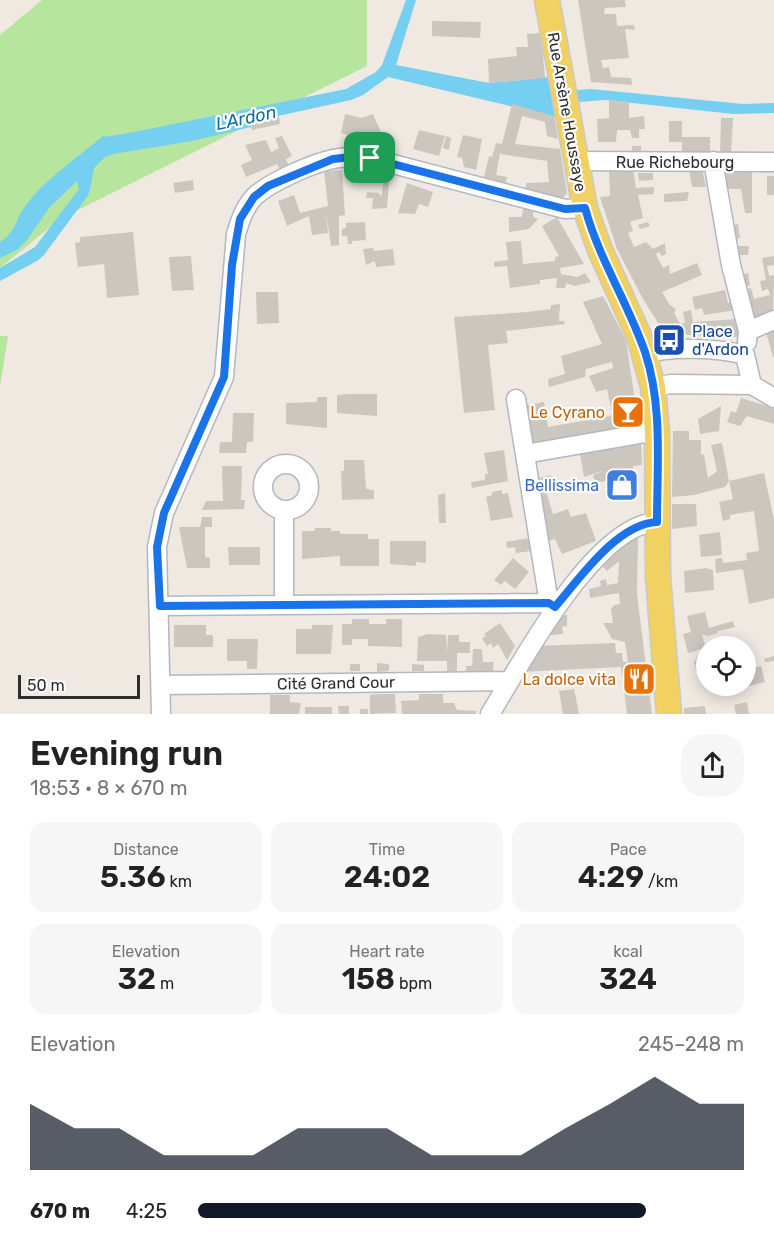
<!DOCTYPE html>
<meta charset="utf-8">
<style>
:root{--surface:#fff;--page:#f6f6f6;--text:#222;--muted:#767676;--accent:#111827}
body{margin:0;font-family:Rubik,sans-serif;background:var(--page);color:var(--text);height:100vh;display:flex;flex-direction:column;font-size:22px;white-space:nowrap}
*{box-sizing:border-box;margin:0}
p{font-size:20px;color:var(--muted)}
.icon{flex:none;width:33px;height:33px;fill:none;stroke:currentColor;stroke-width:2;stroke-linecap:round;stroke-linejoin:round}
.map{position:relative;height:714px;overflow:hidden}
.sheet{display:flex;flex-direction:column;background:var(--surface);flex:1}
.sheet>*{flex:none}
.controls{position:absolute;left:696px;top:636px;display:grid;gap:12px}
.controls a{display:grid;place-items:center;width:60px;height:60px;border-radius:50%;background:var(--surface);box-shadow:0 3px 15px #0003;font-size:30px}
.scale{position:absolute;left:18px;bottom:15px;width:122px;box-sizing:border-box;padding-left:6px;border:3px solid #2e2e2e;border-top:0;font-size:16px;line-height:21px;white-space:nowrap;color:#2e2e2e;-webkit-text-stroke:4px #fff;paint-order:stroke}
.pin{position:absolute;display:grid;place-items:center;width:51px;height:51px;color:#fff;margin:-26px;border-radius:12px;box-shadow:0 3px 9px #0006}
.round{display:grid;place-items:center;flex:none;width:63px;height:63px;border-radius:24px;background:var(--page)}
.overview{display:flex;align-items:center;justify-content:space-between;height:102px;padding:0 30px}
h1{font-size:33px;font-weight:600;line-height:45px}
.stats{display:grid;grid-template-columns:repeat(3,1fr);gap:9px;height:102px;padding:6px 30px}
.stats div{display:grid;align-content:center;border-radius:15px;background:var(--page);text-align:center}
.stats b{font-size:30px;font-weight:600}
.stats small{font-size:16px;font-weight:400}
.stats p{font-size:16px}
.chart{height:168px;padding:12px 30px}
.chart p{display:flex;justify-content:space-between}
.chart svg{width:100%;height:108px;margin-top:6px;fill:var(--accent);opacity:.7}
ul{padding:0 30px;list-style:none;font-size:20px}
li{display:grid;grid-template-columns:96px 72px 1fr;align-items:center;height:45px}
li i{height:15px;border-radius:8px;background:var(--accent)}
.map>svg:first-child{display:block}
</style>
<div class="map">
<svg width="774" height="714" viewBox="0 0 774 714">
<rect width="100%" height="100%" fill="#efe9e1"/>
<path fill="#b6e59e" d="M42,0H367V66L60,219L0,268V35Z
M0,336H8L0,386Z"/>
<path fill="#75cff0" d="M406,0H416L396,65L489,83L550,77L557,117L388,77L363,95L351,100L251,122V127L192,141L113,154L104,158L94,168L89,194L44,255L37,261L0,281V268L35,247L79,189L77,181L49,208L27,240L17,250L0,258V242C14,234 16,220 24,208C44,179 78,158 104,135L105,137L134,132L346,89L376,72L382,65Z
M591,89L743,104L774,103V113L733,114L605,100L578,102L576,90Z"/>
<path fill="#cbc7bf" d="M578,0H625L626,7L605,8L604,14H616L617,26L634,25L635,30L625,29L629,58L601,60L603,68L609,67L611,77L631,78L632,85L591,82Z
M432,21L481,22L480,38L432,36Z
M541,33L545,78L489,83L488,59L517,56L516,47H528L527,34Z
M609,100L629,102V118L644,116L645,129H639V138H632L630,130H617L616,142H598L597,119L609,118Z
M512,104L554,116L558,139L547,136L545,122L522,116L515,144L560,149L567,193L564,197L548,198L526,194V183L549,182L547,161L500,154L496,175L507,177L505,188L483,182L489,156L492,157L496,143L502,144Z
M345,114L361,118L373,114L382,135L371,140L369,136L362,139L341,133Z
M279,116L280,124L252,130L250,122Z
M721,118H733L731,154H720Z
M669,121H682V137H710V154L682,155V142H669Z
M419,130L445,136L439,156L413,149Z
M463,135L482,139L476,170L464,167L462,158L457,157Z
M282,136L292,156L286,159L289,167L280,171L277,164L246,177L241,165L252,160L245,145L266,140L271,152L279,148L275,138Z
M446,136L451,138L449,150L443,148Z
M632,146H641V155H632Z
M369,168L390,171L387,208L372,209L373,198H366L367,192L379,193L381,197L384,180L368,178Z
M633,169L636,188L654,187V194L638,195L643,218L630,222L633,231L628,233L634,247L646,242L653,249L665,243L666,254L662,256L659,252L656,254L663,268L669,265L670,274L697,263L702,275L662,292L670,305L676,309L674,313L680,324L685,323L683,312L691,310L693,322L738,319L741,333L738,337L665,334L643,299L617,249L600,197L610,196L609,170Z
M689,169H702L706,187H692Z
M342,170L345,215L339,216V245L331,246L326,213L328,233L312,235L309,216L287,226L278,201L294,195L300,213L328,206L324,171Z
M720,170H752V213H745L741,189H720Z
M638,173H653V180L639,181Z
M767,176H774V195H767Z
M193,180L194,190L175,193L173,183Z
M407,183L433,192L428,207L419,204L415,214L398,213Z
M689,192L687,201L664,202V194Z
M523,208L533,211V217L538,219L529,229L509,232V217H522Z
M557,217L584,264L560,268L561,274L577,277L585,273L591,282L575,286L566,283L565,288H556L557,278L540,280V284L510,288L507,266L494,267V262L508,260L506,242L521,241L523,264L555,261V257L559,256L542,226Z
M365,222L366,240L352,241V244H348L347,236H342V229L346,228V223Z
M648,222L650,226L640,229L638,225Z
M738,224L740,238L731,240L729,226Z
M133,232L139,295L107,298L104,264L78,267L75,243L80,242V237Z
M733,246H749L748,255H735Z
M373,248L374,251L393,249L395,265L376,267L375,261L366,265L363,249Z
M191,256L194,290L172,291L169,257Z
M774,256V265L767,266L769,276L774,275L773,313L749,319L743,290L751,288L754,299L770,295L768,289L762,291L760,281L766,280L762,258Z
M748,273L750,285L742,287L740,275Z
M725,290L728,303L735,302L736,310L704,315L702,308L695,310L692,297Z
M256,292H278L279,323L257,324Z
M603,296L626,340L639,428L530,444L523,406L544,402L548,427L610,416L612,413L607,389L596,392L589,376L613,368L612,362L586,369L585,377L549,387L548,379L565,374L561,356L602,344L583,302Z
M560,304L559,321H564L565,324L506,331L508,343L488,345L495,410L464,413L454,317L527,312L551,309V305Z
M774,328V357H773L766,332Z
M346,394H377V416L337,413V395Z
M317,397H327V428L286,424V403L317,402Z
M741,398L774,408V424L747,416L740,426L727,422L731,411L736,413Z
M721,406L719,431L700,434L698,419Z
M233,413H254L253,442H247L246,453H219L220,442H232Z
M673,431H689V440H701V454L704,455L708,478L717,471L711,445L722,443L729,481L725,487L694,495L672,497Z
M641,440L642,465L633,466V496H617V488H606V481L595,482L593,475L605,470L584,477L579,448Z
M504,450L508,481L472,488L471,482L485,480V474H488L484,453Z
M344,460H364L366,489L374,490V499L342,500L341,471H344Z
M222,466H242L241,500H245L244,509L202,510L206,501H223Z
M764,473L774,520V598L749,604L743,569L716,573L715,559L722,558L723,563L747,560L746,553L759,551L754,511L730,515V519L723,521L719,502L733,499L729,481Z
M551,475L553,488L538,492L536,479Z
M502,490V494L508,493L513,517L491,521L486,497L492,495V492Z
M546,491L553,514L568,509L571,517L586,513L596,541L562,554L555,539L549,541L538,494Z
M445,493L446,523H439L438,495Z
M672,504H696L697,526L672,529Z
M202,517H212V527H205V557L210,558V568H187L179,527H200Z
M315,528H331V531H340V534H368V539H379V566H340V556L302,559V531H315Z
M720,532L722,555L701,557L699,535Z
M627,535L638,537L637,594L652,714H627L621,667L519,672L535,646L615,643L616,653H622L623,662H628L625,642L612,639L603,623H613L611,609L614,605L620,604L619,593L590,598L589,589L601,586L600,581L606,579L607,585L618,583L619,561L607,571L599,563Z
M529,538L531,551L516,553L515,547L507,548L506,542Z
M390,541H426V563L416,562V566L390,564Z
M228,547H260V565H229Z
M513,558L529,572L515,589L505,581L501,585L494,580Z
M706,568L713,570L714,590L685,593L684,571Z
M705,612L709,628L733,621L735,627L718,631V633L708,636L702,635L706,648L688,653L683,634L691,632L687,616Z
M567,615V626L562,627L563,634L542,636L554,616Z
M352,619H369V624H386V619H402V647L368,646V639H352V645H342V624H352Z
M500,623L515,646L507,660L498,644L493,648L491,643L487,646L482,639L486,636L484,634Z
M174,625H206V635H213V647H174Z
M312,625H333L331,654H296V629H312Z
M428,634L446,635L447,653L448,635H459V642H470V653H457V671H447V661H417L418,637Z
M227,639H258L257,669H247V661H227Z
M473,649H482L483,662H494L493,671H466V666H472Z
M706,655V672L697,673L694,661H697L696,657Z
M774,656V661L765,662L764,659Z
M377,663L389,664V671L377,672Z
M350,664H360V671H350Z
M412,664L424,665V671H412Z
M761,666L765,682L749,686L746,669Z
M574,689L579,714H563L559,691Z
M379,694H395L396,713L370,714V695Z
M419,694H443V703H454L457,710L477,711L475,714H402L401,701L419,700Z
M270,695H290V702L301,703L299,714H270Z
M747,702L749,714H736L734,705Z
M338,706H349V714H339Z
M705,706L706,714H684V708Z
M305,707H332V714H305Z
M360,709H368V714H360Z"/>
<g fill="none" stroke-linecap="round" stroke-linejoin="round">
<defs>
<path id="minor" d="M576,161L774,162
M713,161L731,265L748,331
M747,342L748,331L774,320
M645,354C671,346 719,348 745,355L752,385
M653,387L671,384L752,385L774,398
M516,399L549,603
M525,454L657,431
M263 487a23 23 0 1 1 46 0a23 23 0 1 1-46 0Z
M284,510V605
M160,606L549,603L555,607
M162,685L510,681
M161,714L157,547L164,513L224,377L236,234C240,221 244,208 254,197C270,182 311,164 333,159C345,156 358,157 370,158L565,209L585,208
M490,714C520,665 595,524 657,522"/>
<path id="major" d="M547,0L585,208L600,250L639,336L653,387L657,431L658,577L669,714"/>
</defs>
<use href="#minor" stroke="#b4b7c1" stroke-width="21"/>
<use href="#major" stroke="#c9c9c9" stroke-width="27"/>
<use href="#minor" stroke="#fff" stroke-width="18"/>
<use href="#major" stroke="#f2d163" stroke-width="24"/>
</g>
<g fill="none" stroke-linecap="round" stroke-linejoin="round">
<defs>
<path id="route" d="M351,157L370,158L565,209L585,208C599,259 628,303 645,352C663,406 657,466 657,522C617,524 580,578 555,607L549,603L160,606L157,547L164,513L224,377L232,265L240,219L254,197L268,186L333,159Z"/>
</defs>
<use href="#route" stroke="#fff" stroke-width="12"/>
<use href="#route" stroke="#1a73e8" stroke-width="8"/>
</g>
<defs>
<symbol id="bus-square" viewBox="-11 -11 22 22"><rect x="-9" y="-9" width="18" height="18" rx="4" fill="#1a4fb4" stroke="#fff"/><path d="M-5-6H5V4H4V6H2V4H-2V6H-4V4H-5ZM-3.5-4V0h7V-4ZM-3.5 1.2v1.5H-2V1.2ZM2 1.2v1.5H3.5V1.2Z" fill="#fff"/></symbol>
<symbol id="bar-square" viewBox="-11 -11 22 22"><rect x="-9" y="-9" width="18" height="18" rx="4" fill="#e8710a" stroke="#fff"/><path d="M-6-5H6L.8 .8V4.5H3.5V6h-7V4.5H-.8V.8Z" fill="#fff"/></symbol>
<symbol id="shop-square" viewBox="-11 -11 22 22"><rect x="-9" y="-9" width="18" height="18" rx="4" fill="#3f7fe0" stroke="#fff"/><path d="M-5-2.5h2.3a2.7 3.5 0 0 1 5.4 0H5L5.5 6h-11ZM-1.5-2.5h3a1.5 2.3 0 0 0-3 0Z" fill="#fff"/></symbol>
<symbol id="restaurant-square" viewBox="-11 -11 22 22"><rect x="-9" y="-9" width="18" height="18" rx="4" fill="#e8710a" stroke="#fff"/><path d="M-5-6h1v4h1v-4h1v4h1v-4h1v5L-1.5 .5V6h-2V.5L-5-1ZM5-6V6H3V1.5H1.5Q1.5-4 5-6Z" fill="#fff"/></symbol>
</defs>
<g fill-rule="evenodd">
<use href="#bus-square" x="650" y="321" width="38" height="38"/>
<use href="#bar-square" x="609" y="393" width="38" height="38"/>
<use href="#shop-square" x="603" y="466" width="38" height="38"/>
<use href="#restaurant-square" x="620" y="660" width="38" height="38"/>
</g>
<g text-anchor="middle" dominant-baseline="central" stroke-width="4.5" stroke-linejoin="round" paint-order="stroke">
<g font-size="16" fill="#2e2e2e" stroke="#fff">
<text transform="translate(567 112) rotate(80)">Rue Arsène Houssaye</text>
<text x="675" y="162">Rue Richebourg</text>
<text transform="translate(336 683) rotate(-1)">Cité Grand Cour</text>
</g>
<g font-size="16" fill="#164399" stroke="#fff" text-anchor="start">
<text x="692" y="331">Place<tspan x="692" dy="18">d'Ardon</tspan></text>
</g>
<g font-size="16" fill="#c56008" stroke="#fff" text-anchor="end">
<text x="605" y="412">Le Cyrano</text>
<text x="616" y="679">La dolce vita</text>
</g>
<g font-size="16" fill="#366cbe" stroke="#fff" text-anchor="end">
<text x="599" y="485">Bellissima</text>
</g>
<g font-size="18" font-style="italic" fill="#0d6fa3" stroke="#fff">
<text transform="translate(246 118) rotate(-12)">L'Ardon</text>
</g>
</g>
</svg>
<div class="controls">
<a><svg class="icon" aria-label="locate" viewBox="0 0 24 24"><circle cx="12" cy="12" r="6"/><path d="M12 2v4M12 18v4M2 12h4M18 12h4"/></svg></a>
</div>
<div class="scale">50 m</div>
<div class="pin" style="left:370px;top:158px;background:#1e9e55"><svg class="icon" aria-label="arrive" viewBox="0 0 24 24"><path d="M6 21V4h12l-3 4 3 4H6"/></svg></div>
</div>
<section class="sheet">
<div class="overview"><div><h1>Evening run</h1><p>18:53 · 8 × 670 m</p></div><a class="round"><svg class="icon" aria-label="share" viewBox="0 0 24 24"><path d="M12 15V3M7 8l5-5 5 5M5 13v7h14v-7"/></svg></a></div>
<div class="stats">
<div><p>Distance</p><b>5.36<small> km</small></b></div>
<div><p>Time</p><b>24:02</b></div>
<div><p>Pace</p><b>4:29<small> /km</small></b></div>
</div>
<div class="stats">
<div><p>Elevation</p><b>32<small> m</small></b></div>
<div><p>Heart rate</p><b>158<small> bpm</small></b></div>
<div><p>kcal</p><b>324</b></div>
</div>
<div class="chart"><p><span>Elevation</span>245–248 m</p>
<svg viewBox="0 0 160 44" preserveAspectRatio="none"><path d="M0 44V17L10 27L20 27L30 38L40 38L50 38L60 27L70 27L80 27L90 38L100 38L110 38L120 27L130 17L140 6L150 17L160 17V44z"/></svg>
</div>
<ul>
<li><b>670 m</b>4:25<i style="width:82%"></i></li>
</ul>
</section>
